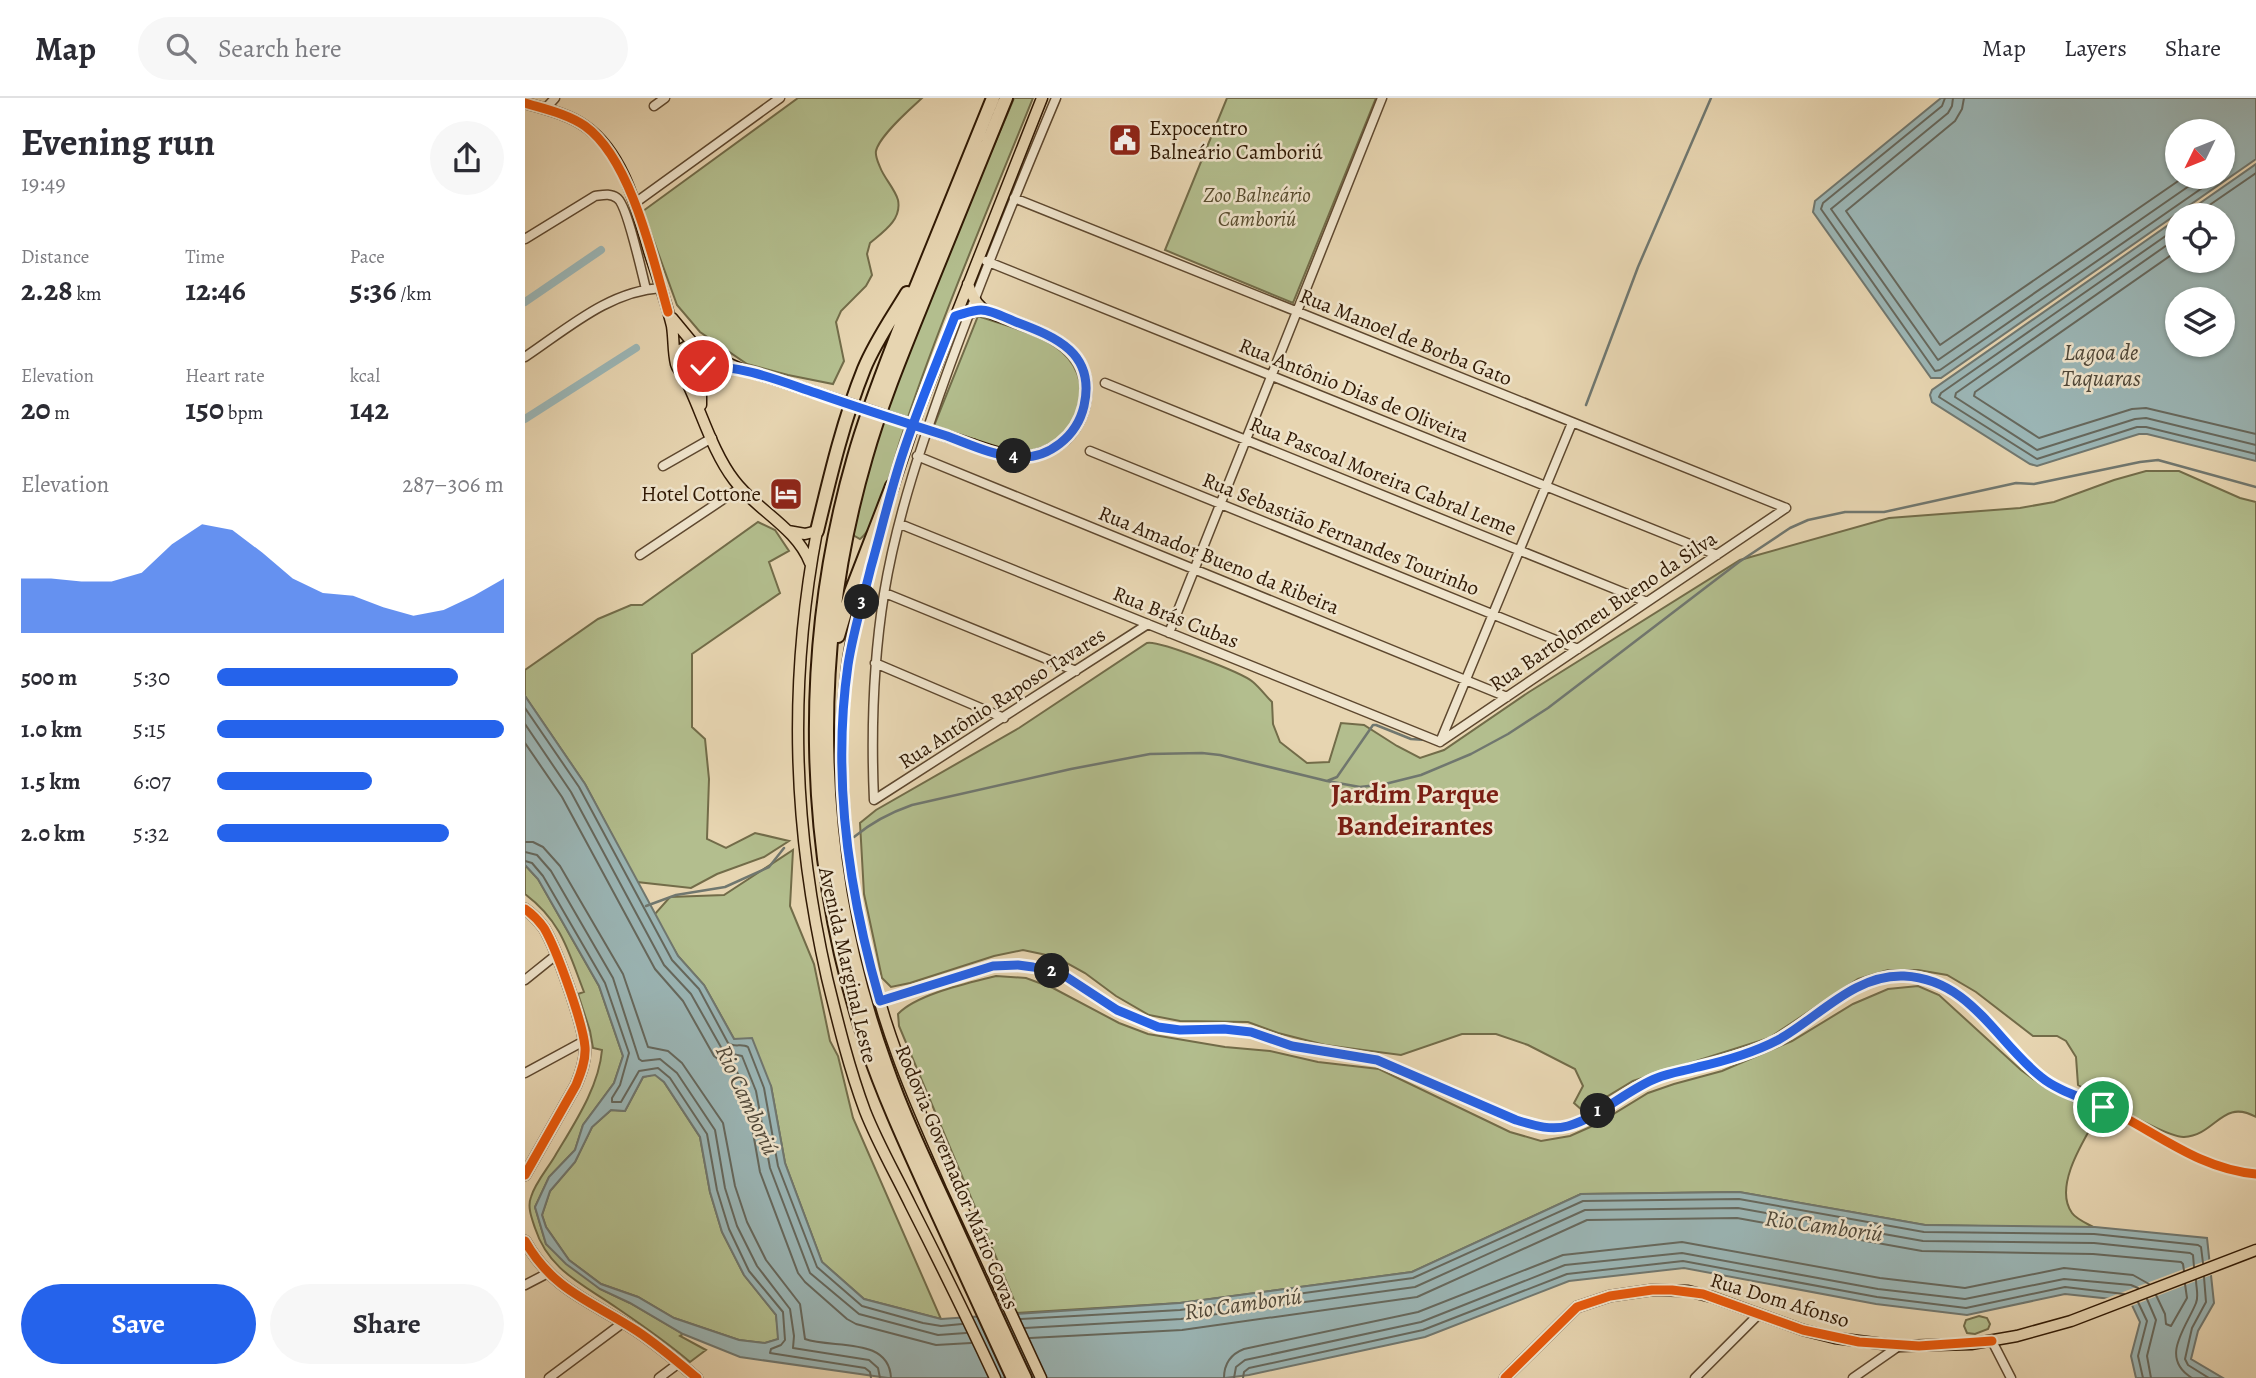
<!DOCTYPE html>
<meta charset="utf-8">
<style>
:root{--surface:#fff;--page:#f7f7f7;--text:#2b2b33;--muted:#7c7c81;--line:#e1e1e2;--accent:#2563eb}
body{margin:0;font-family:Alegreya,serif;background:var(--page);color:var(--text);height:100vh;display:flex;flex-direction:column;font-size:26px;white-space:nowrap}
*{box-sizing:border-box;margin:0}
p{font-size:23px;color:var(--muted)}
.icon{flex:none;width:38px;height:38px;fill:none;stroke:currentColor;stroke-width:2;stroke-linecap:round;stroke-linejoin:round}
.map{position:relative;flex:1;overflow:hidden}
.drawer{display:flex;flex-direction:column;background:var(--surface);width:525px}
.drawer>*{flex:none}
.needle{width:46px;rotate:227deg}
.tools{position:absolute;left:1640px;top:21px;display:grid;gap:14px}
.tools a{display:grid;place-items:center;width:70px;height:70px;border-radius:50%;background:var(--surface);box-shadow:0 2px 5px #0004;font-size:35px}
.pin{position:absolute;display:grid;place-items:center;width:60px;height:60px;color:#fff;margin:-30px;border:4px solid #fff;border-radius:50%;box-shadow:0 2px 7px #0007}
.km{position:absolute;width:35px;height:35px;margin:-18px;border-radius:50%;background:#222;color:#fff;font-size:19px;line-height:35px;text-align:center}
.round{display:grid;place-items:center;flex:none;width:74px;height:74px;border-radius:37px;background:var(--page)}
.head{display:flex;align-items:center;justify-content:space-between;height:119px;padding:0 21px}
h1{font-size:38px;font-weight:700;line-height:52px}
.figures{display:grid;grid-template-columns:repeat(3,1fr);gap:10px;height:119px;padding:7px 21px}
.figures div{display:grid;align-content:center}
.figures b{font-size:30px;font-weight:700}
.figures small{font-size:19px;font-weight:400}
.figures p{font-size:19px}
.chart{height:196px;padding:14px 21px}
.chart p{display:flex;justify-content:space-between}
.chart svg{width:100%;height:126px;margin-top:7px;fill:var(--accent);opacity:.7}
.action{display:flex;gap:14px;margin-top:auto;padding:14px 21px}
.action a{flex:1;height:80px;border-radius:42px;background:var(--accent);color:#fff;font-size:28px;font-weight:700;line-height:80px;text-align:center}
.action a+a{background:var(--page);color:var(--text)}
ul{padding:0 21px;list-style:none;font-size:23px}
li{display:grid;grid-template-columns:112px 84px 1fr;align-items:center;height:52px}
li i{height:18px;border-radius:9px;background:var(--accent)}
header{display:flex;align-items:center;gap:42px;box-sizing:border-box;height:98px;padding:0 35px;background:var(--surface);border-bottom:2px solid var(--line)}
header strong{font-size:33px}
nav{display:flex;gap:38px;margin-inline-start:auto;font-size:24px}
.search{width:490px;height:63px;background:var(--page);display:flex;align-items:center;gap:18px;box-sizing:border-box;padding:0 24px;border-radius:38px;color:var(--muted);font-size:26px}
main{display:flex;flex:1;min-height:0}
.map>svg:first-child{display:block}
</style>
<header>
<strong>Map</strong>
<div class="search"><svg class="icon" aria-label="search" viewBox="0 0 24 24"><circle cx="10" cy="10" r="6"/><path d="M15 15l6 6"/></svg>Search here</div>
<nav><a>Map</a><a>Layers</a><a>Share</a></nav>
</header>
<main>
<section class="drawer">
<div class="head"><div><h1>Evening run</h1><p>19:49</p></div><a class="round"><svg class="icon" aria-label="share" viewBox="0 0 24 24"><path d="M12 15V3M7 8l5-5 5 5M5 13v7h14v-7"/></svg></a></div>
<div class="figures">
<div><p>Distance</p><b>2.28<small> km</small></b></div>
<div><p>Time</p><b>12:46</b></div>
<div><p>Pace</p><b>5:36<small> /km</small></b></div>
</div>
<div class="figures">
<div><p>Elevation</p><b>20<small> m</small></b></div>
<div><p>Heart rate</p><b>150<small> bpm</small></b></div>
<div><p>kcal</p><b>142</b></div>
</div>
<div class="chart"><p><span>Elevation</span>287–306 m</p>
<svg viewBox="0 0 160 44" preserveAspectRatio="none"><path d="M0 44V25L10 25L20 26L30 26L40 23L50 13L60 6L70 8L80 16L90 25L100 30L110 31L120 35L130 38L140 36L150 31L160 25V44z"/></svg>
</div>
<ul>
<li><b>500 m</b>5:30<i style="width:84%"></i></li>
<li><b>1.0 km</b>5:15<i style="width:100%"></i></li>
<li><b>1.5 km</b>6:07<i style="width:54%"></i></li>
<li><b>2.0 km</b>5:32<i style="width:81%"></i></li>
</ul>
<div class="action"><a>Save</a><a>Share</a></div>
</section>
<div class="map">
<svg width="1731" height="1280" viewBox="0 0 1731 1280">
<rect width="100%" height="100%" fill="#e7d5b1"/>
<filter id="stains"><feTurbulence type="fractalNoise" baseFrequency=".00286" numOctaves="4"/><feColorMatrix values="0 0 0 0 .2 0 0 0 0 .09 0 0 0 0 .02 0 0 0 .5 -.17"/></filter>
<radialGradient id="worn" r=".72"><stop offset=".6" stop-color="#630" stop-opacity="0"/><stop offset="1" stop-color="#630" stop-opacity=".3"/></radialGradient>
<path fill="#b3be8e" stroke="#726c49" stroke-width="2" d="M273,0H397C385,11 354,38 351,53C350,58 353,64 355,69C359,80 370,91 373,102C377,122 358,134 345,145L342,156L347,177L341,188L316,213L311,224L319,263L308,286L263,277L222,266L175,234L152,207L118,113Z
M489,0H508C462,114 413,227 375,343C368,365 352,429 335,441L328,437C357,287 431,140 489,0Z
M702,0H851L768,205L640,152Z
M453,218C478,227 517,236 537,254C577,289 549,355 497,354C468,353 437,337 409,328Z
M1621,373H1654L1715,400L1731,404V1019C1697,1000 1691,1037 1659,1039C1641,1040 1572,998 1553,987L1551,959L1541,943L1532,938H1508L1451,894L1422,877L1393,872H1363L1333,881L1244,940L1108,983L1058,1013L1049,1005L1058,988L1050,971L1003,947L971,936H937L876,957L800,947L753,935L723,924L655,923L624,917L591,898L560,875L531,859L498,852L469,858L385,885L366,889L357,880L339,796L335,725L351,712L494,630L622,545C633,542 718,575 728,584C735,590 741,598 747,604L748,626L755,644L782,665L804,664L816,625L839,627L872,648L895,660L919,652L1004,594L1215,462L1364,420L1495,410L1529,404L1589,382Z
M233,424L250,432L264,453L244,464L255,495L167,556V629L180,641L184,681L182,741L201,750L230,735L264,743L239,759L192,776L166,790L112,784L60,686L0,598V572L73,521L106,507H117Z
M268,752L265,808L289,866L305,943L313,958L328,1020L416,1221L339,1201L297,1164L260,1065L246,988L209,941L179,887L153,858L129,817L145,799L199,797Z
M0,767L13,781L74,888L98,958L89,985L58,1027L50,1052L24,1079L10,1109L21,1146L75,1191L105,1205L158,1236L155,1238L181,1252L165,1264C142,1244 117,1227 92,1210C58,1186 24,1173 10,1130C7,1121 2,1109 6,1099C10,1085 23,1070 30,1058C49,1026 74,989 77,952L68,950L65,933L53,896L59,894C43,853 37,824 0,796Z
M471,878L501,880L528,890L594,925L623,936L700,949L745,953L793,964L854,971L985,1034L1016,1043L1045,1038L1072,1026L1123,995L1149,986L1197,973L1267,943L1328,906L1363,891L1393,888L1414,897L1496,972L1518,988L1569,1014L1572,1019C1559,1042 1528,1089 1547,1115C1551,1121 1563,1126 1570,1130L1400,1127L1214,1094L1056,1096L887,1174L655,1205L490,1215L489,1202L374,928L373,916C392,896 444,885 471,878Z
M130,976L139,984L175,1039L185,1094L197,1134L219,1177L251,1217L254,1241L240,1245L214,1242L149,1220L113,1199L76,1186L44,1162L21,1129L17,1117L25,1093L50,1064L67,1029L86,1012L100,1013L118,979Z
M1454,1218L1462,1220L1465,1226L1463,1231L1450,1236L1442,1235L1439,1228L1441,1222Z"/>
<path fill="#9bb6b6" stroke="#70776f" stroke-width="2" fill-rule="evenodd" d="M1416,0H1731V61L1416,280H1406L1288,114L1290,103ZM1652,33H1698V79H1652Z
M1731,66V363L1622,336H1614L1512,368L1505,366L1407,304L1405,297L1407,292L1652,121V163H1698V117H1658ZM1652,201H1698V247H1652Z
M0,598L60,686L153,858L179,887L209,941L227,940L246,988L260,1065L297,1164L339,1201L416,1221L655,1205L887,1174L1056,1096L1214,1094L1400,1127L1570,1129L1682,1140L1689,1205L1673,1233L1666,1261L1698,1280H1611L1606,1258L1615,1224L1605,1203L1540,1196L1442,1217L1351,1206L1159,1170L1044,1183L900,1239L724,1277L700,1280H363L215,1259L158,1236L105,1205L75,1191L41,1166L21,1146L10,1109L24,1079L50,1052L58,1027L89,985L98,958L74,888L13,781L0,767ZM130,977L139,984L175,1039L185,1094L197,1134L219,1177L251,1217L253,1241L240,1245L214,1242L149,1220L113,1199L76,1186L44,1162L21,1129L17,1117L25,1093L50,1064L67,1029L86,1012L100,1013L118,979Z"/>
<path fill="#e7d5b1" d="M1688,1160L1689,1176L1604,1209L1603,1206L1574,1203Z"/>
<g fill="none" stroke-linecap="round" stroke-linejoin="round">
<path stroke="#66685d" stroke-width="2" d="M1420,0L1417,8L1298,105L1296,111L1410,273L1415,272L1693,79
M1428,0L1427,8L1423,15L1306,111L1413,262L1677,79
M1439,0L1437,11L1430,23L1321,113L1415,247L1659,79
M1670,117L1731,75
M1652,130L1416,295L1414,299L1512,361L1612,329H1621L1731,356
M1652,140L1431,295L1430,299L1512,352L1610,321L1621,320L1731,347
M1652,153L1450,294L1449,298L1514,340L1607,311L1621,310L1731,336
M0,610L54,689L147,862L174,891L203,945C209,950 217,945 223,949L239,990L253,1068L292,1169L337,1208L398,1225L416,1228L437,1226
M0,626L46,694L139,867L166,896L197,951L203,955L217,958L231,993L245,1070L285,1175L334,1216L413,1237L441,1235
M0,645L37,699L130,871L158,903L189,958L197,964L210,969L221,995L235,1074L273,1175L280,1184L322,1221L331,1226L411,1247L446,1245
M0,744H8L18,749L35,768L98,876L123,949L143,953L157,965L198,1025L210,1088L222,1124L241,1162L275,1206L280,1241C308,1251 364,1238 366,1280
M0,754L12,757L26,773L88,880L114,961L117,963L135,961L152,975L190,1032L200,1090L212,1128L232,1168L265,1211L269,1238L268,1250L344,1262L353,1270L355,1280
M0,763L7,765L18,778L80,885L104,955L95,987L87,1000V1004H96L114,973L133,970L145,980L182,1036L192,1092L204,1131L224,1173L258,1214L260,1242L256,1247L246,1251L245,1255L340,1270L345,1274L346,1280
M1679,1179L1681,1204L1667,1230L1660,1261L1663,1267L1684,1280
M1631,1197L1640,1216L1641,1226L1646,1228L1662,1200L1660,1186
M1622,1201L1631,1222L1622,1258L1626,1280
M1613,1204L1622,1223L1613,1258L1618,1280
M496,1221L655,1212L888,1180L1058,1103L1214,1101L1399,1134L1569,1136L1673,1147L1676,1149L1678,1165
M500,1230L656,1221L890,1189L1060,1112L1213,1110L1398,1143L1569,1145L1665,1155L1668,1157L1669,1169
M505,1240L657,1232L892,1199L1062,1122L1212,1120L1397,1153L1568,1156L1656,1164L1658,1166L1659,1173
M699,1280C699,1266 706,1256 719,1251L893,1214L1038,1157L1157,1144L1355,1180L1440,1190L1539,1170L1608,1177L1624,1186
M709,1280L711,1269L720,1262L896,1224L1040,1167L1157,1155L1353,1191L1440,1201L1539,1181L1606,1187L1613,1190
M718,1280L719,1274L724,1270L898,1232L1042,1176L1158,1163L1352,1199L1441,1210L1540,1189L1599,1196
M1667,1280C1634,1260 1661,1230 1671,1205C1674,1198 1671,1189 1671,1182"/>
<path stroke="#70776f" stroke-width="2.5" d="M1061,307L1113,169L1186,0
M802,683L812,679L848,627H851L886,641L901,642
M329,739C347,724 364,715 387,707L546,671L625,656L677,655L695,657L802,683L835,689L860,686L896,677L946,656L983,636L1023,610L1214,464L1265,430L1283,422L1320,414H1359L1491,385L1509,386L1615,364L1633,362L1731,389
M121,808L151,797L200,789L244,769L259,750"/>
<path stroke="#9bb6b6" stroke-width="8" d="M0,204L76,152
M0,321L111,250"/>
<defs>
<path id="minor" d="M531,0C494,88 458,177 425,267C398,342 372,417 359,496C348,565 346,633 349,702L623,526
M129,8L140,0
M20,11L30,0
M489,100L1261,410
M110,105L255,0
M0,141L70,98C78,97 85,95 92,100C102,106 117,176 121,191
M461,163L1192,457
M0,259C42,231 84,193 136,190
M580,285L1122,504
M565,353L1053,551
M392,358L982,599
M138,368L187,340
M375,426L915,644
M115,457L215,390
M360,495L551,573
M644,535L857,0
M350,565L479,620
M915,644L1261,410
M915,644L1047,325
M0,882L31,857
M355,903L468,868L508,869L537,875L592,912L633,929L655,932L699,931L726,934L767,948L852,962L991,1022C1008,1027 1025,1032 1043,1028C1073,1020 1101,992 1131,980C1144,975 1159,973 1172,970C1199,963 1228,955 1252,942C1293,920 1328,877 1378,878C1424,879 1458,916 1486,948C1496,960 1506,973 1519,981C1537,993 1559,999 1577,1008C1629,1032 1672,1071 1731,1076
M0,975L59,943
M0,1187L23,1175
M1467,1243L1486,1280
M24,1280L99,1224
M134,1280L154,1265
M1170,1280L1234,1216
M1328,1280L1374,1248"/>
<path id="major" d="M0,5C20,11 43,16 60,28C100,56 112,113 125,156C133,180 141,204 147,228C149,241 148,254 151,266C156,283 178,278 179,260L172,250L162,248L154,253L151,258
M443,186C446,195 449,203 456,209C463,216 476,219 485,222C527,237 572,253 559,309C554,329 541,345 522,353C498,365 473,355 449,347
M430,218L457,212
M147,220L171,249
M175,253L216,271L249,281
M157,274C175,308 186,352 209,382C231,412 271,429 285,465
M176,307V271
M366,395L394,311L517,0
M357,426C345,474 328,522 322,570C306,699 328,835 372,956C388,1001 408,1044 427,1088C457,1152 486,1216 516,1280
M263,433L280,436L292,433C263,586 268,730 302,880C313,925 324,970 340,1013C353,1046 371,1077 386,1108C415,1165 443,1222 470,1280
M0,811C7,816 14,823 19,830C32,852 58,925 60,949C61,962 56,975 51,987L0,1077
M0,1143C28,1193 68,1204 112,1233C133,1247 153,1264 172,1280
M980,1280L1052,1209L1085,1198L1127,1192L1163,1193L1187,1199L1278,1232L1310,1240L1374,1248L1446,1246L1492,1238L1546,1223L1731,1152"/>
<path id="highway" d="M468,0C438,73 408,146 379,219C361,266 342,312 329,359C274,550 279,758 341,946C360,1002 385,1055 409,1108C435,1165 462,1223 488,1280
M481,0C454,65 428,130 402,194C380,249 357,303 341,359C283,558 290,770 360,965C377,1014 399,1061 421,1108C447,1165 473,1223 500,1280
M292,433C305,379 318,323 339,271C350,244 367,220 382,195
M313,538L326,494L367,388"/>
</defs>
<use href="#minor" stroke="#5e482f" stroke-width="11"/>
<use href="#major" stroke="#301904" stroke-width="13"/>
<use href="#highway" stroke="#301904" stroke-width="16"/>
<use href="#minor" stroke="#efe4cc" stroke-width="8"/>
<use href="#major" stroke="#e7d5b1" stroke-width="10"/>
<use href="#highway" stroke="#e7d5b1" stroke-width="12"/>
<defs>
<path id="major-bridge" d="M249,281L449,347"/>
</defs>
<use href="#major-bridge" stroke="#301904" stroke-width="13" stroke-linecap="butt"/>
<use href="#major-bridge" stroke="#e7d5b1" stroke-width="10"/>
<defs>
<path id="cycleway" d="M0,5C20,11 43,16 60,28C106,61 128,161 143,214
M0,811C7,816 14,823 19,830C32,852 58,925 60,949C61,962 56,975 51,987L0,1077
M355,903L468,868L508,869L537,875L592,912L633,929L655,932L699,931L726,934L767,948L852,962L991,1022C1008,1027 1025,1032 1043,1028C1073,1020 1101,992 1131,980C1144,975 1159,973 1172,970C1199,963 1228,955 1252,942C1293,920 1328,877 1378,878C1424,879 1458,916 1486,948C1496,960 1506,973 1519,981C1537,993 1559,999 1577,1008C1629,1032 1672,1071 1731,1076
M0,1143C28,1193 68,1204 112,1233C133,1247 153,1264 172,1280
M980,1280L1052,1209L1085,1198L1127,1192H1147L1178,1196L1278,1232L1334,1244L1394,1248L1467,1243"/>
</defs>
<use href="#cycleway" stroke="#efe4cc" stroke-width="13"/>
<use href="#cycleway" stroke="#e8590c" stroke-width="9"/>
</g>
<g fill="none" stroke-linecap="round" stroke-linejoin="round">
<defs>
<path id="route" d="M178,268C219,268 252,282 291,295C334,310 378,324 422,338C444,346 469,358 493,359C524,361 552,338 559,308C571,255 531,239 491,224C481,220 466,212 456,212C448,212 438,216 430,218C413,262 394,307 379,352C366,390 357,430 346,469C338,502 328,534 323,567C307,678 324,796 355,903L468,868L493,867L508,869L537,876L592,912L633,929L655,932L699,931L726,934L767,948L852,962L991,1022C1008,1027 1025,1033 1043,1028C1075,1019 1101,992 1132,980C1145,975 1159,973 1173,969C1200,963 1228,955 1253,942C1293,920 1329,876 1379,878C1445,881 1471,943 1516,979C1533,993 1559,1000 1578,1009"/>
</defs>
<use href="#route" stroke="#fff" stroke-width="14"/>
<use href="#route" stroke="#2563eb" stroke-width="9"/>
</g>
<defs>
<symbol id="civic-square" viewBox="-11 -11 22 22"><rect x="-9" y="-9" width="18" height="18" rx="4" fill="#8f2418" stroke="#efe4cc"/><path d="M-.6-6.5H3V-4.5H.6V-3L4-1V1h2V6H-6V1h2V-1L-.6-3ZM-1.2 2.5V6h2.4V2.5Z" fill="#fff"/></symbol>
<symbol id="hotel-square" viewBox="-11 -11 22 22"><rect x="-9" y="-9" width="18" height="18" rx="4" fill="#8f2418" stroke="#efe4cc"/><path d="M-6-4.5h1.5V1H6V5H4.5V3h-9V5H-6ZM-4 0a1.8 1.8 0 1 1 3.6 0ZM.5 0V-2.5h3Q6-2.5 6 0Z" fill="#fff"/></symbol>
</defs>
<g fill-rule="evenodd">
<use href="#civic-square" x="581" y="23" width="38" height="38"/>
<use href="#hotel-square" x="242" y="377" width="38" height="38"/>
</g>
<g text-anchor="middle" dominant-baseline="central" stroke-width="5" stroke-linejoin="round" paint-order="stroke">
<g font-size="21" fill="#301904" stroke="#efe4cc" text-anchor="start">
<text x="624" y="30">Expocentro<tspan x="624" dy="24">Balneário Camboriú</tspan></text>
<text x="236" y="396" text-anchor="end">Hotel Cottone</text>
</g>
<g font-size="21" font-style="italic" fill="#574b2d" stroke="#efe4cc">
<text x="732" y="97">Zoo Balneário<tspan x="732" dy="24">Camboriú</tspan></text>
</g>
<g font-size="21" fill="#301904" stroke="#efe4cc">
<text transform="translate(881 239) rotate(22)">Rua Manoel de Borba Gato</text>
<text transform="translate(829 292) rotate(22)">Rua Antônio Dias de Oliveira</text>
<text transform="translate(858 378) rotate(22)">Rua Pascoal Moreira Cabral Leme</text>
<text transform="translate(816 436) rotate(22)">Rua Sebastião Fernandes Tourinho</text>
<text transform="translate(694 462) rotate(22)">Rua Amador Bueno da Ribeira</text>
<text transform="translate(1078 513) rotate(-34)">Rua Bartolomeu Bueno da Silva</text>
<text transform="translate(651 519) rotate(22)">Rua Brás Cubas</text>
<text transform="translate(477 600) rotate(-33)">Rua Antônio Raposo Tavares</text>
<text transform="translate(323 867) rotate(77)">Avenida Marginal Leste</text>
<text transform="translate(432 1079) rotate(67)">Rodovia Governador Mário Covas</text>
<text transform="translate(1255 1202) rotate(17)">Rua Dom Afonso</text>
</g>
<g font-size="23" font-style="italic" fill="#504839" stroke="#efe4cc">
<text x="1576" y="254">Lagoa de<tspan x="1576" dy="26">Taquaras</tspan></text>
<text transform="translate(222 1002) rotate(65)">Rio Camboriú</text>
<text transform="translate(1299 1128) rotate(8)">Rio Camboriú</text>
<text transform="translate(718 1206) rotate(-8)">Rio Camboriú</text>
</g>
<g font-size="28" font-weight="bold" fill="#7a1f14" stroke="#efe4cc">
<text x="890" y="696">Jardim Parque<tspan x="890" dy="32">Bandeirantes</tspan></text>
</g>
</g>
<rect width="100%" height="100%" filter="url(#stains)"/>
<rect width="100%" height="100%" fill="url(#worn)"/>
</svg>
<div class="tools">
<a><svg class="needle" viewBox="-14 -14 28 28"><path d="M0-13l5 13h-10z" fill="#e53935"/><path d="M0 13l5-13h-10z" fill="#7c7c81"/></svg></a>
<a><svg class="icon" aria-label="locate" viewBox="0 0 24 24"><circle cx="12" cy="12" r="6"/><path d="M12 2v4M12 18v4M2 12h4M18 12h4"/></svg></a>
<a><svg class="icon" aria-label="layers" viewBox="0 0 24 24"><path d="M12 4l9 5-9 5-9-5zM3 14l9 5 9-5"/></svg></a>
</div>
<div class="pin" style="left:1578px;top:1009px;background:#1e9e55"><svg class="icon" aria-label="arrive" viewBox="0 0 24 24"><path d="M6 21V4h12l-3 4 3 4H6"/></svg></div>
<div class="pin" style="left:178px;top:268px;background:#d93025"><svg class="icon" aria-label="check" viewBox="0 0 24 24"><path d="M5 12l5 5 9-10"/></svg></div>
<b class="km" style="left:1073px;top:1013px">1</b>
<b class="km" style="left:527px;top:873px">2</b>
<b class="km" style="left:337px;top:504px">3</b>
<b class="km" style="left:489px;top:358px">4</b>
</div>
</main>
